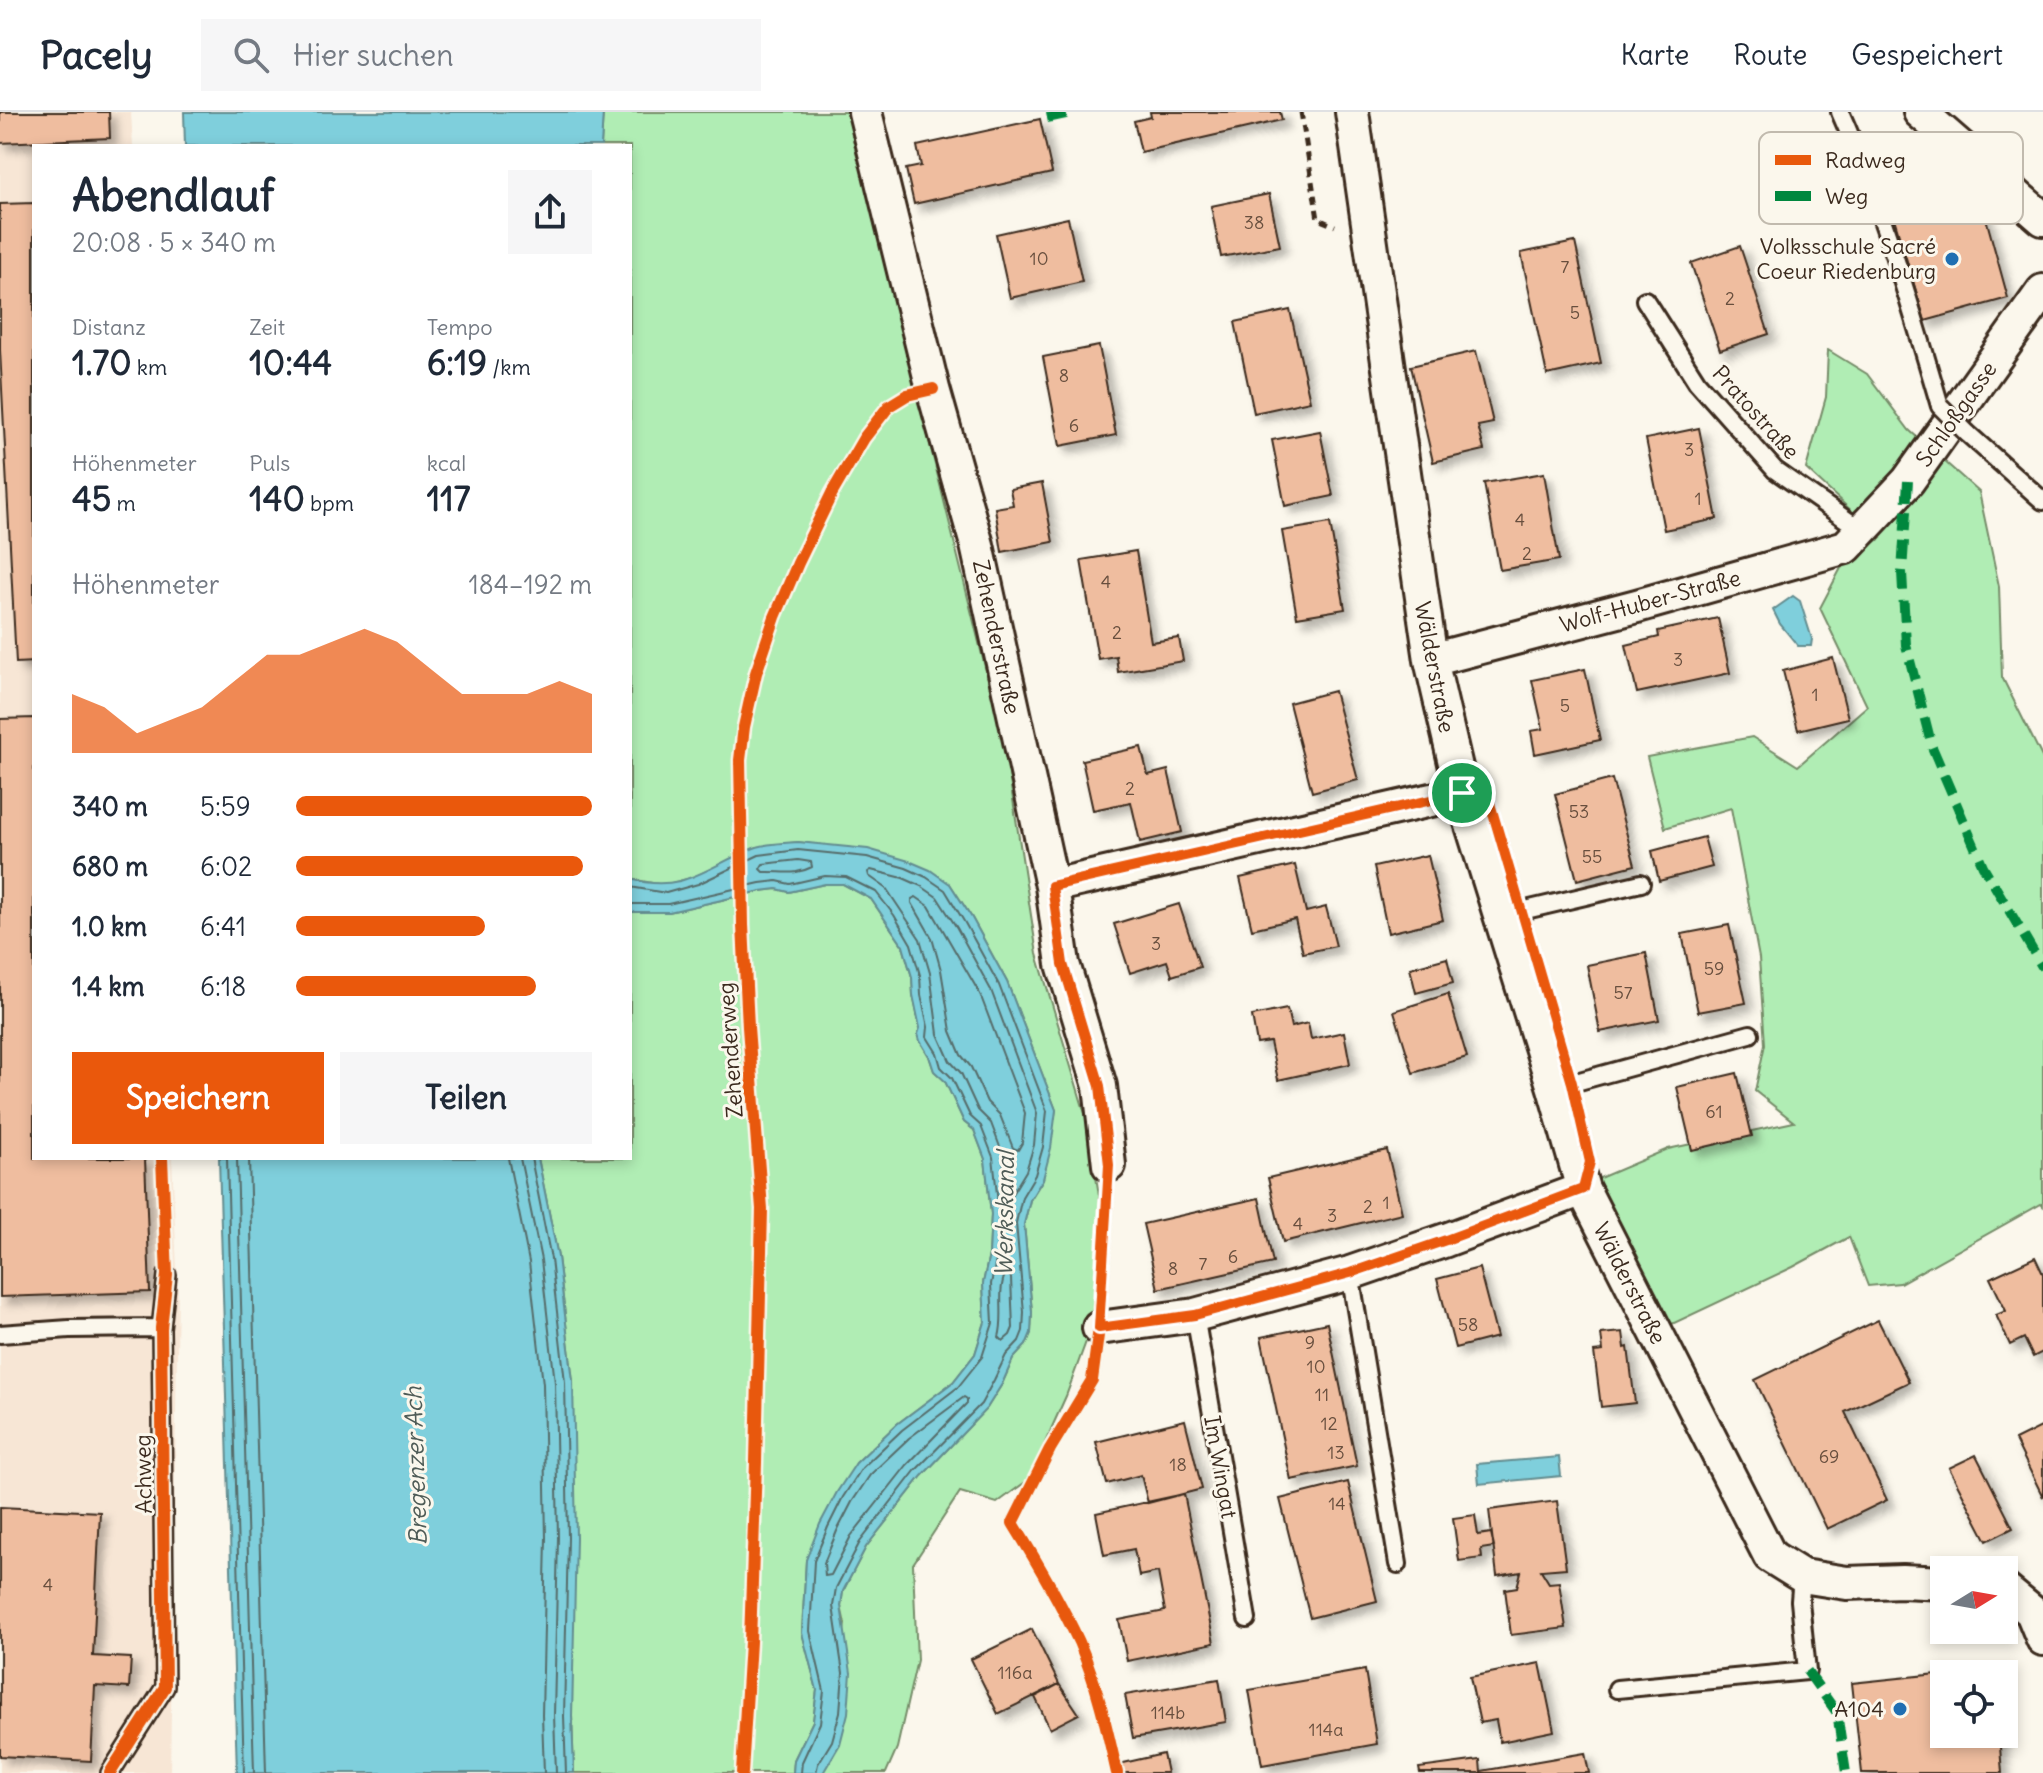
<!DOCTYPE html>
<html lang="de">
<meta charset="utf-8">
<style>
:root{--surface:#fff;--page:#f6f6f7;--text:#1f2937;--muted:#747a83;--line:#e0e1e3;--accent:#ea580c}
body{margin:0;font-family:Delius,sans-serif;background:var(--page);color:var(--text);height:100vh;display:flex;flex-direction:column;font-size:30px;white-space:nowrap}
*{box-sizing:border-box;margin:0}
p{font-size:26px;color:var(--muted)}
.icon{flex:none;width:44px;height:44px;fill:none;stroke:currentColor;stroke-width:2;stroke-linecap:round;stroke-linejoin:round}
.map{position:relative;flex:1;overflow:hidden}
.panel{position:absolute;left:32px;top:32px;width:600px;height:1016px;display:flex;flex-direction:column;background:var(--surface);border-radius:0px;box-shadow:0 4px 12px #0003}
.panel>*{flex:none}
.needle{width:52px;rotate:79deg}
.controls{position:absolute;left:1930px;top:1444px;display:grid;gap:16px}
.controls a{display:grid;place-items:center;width:88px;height:88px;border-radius:0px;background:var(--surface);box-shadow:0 4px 12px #0003;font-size:40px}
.pin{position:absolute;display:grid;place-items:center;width:68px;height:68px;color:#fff;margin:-34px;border:4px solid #fff;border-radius:50%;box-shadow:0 2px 8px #0007}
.round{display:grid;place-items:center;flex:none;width:84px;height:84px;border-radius:0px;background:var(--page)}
.headline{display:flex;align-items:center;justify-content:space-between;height:136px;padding:0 40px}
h1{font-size:44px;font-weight:700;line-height:60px}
.stats{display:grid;grid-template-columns:repeat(3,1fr);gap:12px;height:136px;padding:8px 40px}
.stats div{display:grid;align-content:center}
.stats b{font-size:34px;font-weight:700}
.stats small{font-size:22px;font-weight:400}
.stats p{font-size:22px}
.chart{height:224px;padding:16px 40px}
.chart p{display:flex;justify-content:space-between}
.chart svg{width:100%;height:144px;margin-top:8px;fill:var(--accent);opacity:.7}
.cta{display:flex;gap:16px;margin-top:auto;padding:16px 40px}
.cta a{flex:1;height:92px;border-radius:0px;background:var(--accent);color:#fff;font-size:32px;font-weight:700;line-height:92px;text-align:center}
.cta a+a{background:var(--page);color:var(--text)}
ul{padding:0 40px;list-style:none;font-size:26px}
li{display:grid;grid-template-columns:128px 96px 1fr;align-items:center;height:60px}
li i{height:20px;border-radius:10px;background:var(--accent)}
header{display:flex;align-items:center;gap:48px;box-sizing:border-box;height:112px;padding:0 40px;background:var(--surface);border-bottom:2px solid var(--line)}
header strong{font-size:38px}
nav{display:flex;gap:44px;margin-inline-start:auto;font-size:28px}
.search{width:560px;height:72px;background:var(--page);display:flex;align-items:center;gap:20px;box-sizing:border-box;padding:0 28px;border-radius:0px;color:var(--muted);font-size:30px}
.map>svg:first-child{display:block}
</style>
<header>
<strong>Pacely</strong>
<div class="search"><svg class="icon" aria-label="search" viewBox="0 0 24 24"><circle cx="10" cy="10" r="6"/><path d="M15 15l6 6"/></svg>Hier suchen</div>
<nav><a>Karte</a><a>Route</a><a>Gespeichert</a></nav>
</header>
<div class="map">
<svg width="2043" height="1661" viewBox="0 0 2043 1661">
<defs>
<filter id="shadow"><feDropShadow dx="7" dy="7" stdDeviation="4" flood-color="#0004"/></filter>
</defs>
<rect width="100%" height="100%" fill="#fbf7ec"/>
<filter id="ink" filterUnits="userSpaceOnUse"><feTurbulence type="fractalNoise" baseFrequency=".0125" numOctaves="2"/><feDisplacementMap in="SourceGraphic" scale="16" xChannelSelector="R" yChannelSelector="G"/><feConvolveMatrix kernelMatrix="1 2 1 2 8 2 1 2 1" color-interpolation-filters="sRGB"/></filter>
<g filter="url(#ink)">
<path fill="#f7e6d5" d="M0,0H131L133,34H34V1046H172L178,1181L170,1661H0Z"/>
<path fill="#b0edb4" stroke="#768c69" stroke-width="2" d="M603,0H848L1005,636L1037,842L1086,1005L1102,1101L1091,1216L1066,1284L1028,1368L997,1391L960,1380L913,1452L917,1548L897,1636L886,1661H823L845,1512L841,1494L843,1479L866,1435L922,1364L987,1296L1002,1272L1013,1247L1026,1233L1031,1221L1032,1200L1024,1112L1030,1088L1043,1067L1056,998L1007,870L972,806L950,772L833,735L798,730L757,735L694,765L664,773L630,767V34H601Z
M1828,238L1867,262L1909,318L1979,380L1999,474L2002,565L2043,647V1094L2041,1092L1900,1171L1868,1174L1849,1125L1793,1155L1670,1213L1595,1068L1668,1037L1794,1010L1755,979L1765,932L1759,846L1731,696L1665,716L1647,645L1752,625L1798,654L1867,594L1820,496L1841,456L1881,426L1806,357L1826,285Z
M825,772H843L871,787L903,834L912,865L913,883L920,916V929L929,944L934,959L945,969L964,1010L974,1018L985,1047L991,1102L989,1143L983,1171L985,1210L975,1242L953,1270L897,1312L856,1351L806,1448L802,1520L817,1578L813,1609L794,1648L793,1661H574L572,1604L573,1269L558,1145L538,1046H630V800H669L761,779L777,777L789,780Z"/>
<path fill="#7fcfdc" stroke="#648d90" stroke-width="2" d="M184,0H603L601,34H185Z
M1793,484L1800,489L1812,527L1811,534H1798L1780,512L1773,498Z
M798,730L868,737L909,749L930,758L950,772L972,806L1007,870L1056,998L1051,1036L1043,1067L1030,1088L1024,1112L1032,1200L1031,1221L1026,1233L1013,1247L1002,1272L987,1296L922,1364L866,1435L843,1479L841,1494L851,1561L848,1601L840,1632L823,1661H793L794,1648L813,1609L817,1578L802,1521L806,1448L820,1412L837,1380L856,1351L897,1312L953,1270L975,1242L985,1210L983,1171L989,1143L991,1102L985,1047L974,1018L964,1010L945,969L934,959L929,944L920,929L918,922L920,916L913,883L912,865L903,834L871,787L843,772H825L789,780L777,777L761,779L669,800H630V767C685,782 707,754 754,736C767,731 784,731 798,730Z
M219,1046H538L558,1145L573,1269L576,1426L572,1604L574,1661H237Z
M1559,1345L1561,1364L1479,1372L1477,1352Z"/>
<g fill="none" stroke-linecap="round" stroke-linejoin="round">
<path stroke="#566c6a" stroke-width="2" d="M798,748L811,750L812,755C795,764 782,759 763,760L760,757L763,752Z
M871,758L903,766L921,774L937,785L957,816L991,878L1037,1001L1034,1033L1026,1059L1012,1082L1006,1079L1003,1043L991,1011L978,998L961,961L950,949L938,922L930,861L920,827L886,776L869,764L868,760Z
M630,775L666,781L698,772L759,743L798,738L867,745L906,756L926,765L945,778L965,811L999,873L1047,999L1043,1035L1035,1063L1022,1085L1016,1111L1024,1200L1023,1219L1019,1229L1006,1243L994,1268L981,1292L915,1359L860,1430L836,1476L833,1494L843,1561L840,1600L832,1629L818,1652L816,1661
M916,785L929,794L980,882L1025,1001L1022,1031L1018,1038L1013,1036L1000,1003L987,990L971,955L961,943L951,919L941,858L932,826L912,791V787Z
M630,792H668L760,771L777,769L790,772L825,764L846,765L876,780L894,803L911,832L920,863L921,883L928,915L927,925L937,941L941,955L952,966L970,1004L981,1014L993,1045L999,1101L997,1144L991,1172L993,1211L982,1245L958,1275L902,1318L862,1356L843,1385L828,1415L814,1449L810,1519L824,1579L820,1611L802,1650L801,1661
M227,1046L244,1661
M237,1046L254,1661
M249,1046L266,1661
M508,1046L529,1150L543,1272L546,1426L542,1603L544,1661
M520,1046L541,1148L555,1271L558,1426L554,1603L556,1661
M531,1046L551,1147L565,1270L568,1426L564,1604L566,1661
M1005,1163H1009L1011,1166L1013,1216L1010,1223L1003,1229L999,1225C1005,1205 997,1180 1005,1163Z
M964,1285L967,1287V1291L907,1353L851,1424L831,1463L825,1464L824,1451L837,1419L852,1390L870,1363L909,1326Z"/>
</g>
<path fill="#efbd9f" stroke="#3b2a1e" stroke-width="2" filter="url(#shadow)" d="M0,0H109L110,26L0,31Z
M1150,0H1280L1282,8L1141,40L1134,9L1151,5Z
M1040,7L1052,61L914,92L906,57L921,54L917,34Z
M1919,23L1958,57L1966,81L1978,77L2008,186L1925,209L1894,106L1887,107L1866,38Z
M1269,82L1280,134L1221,145L1211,94Z
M34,91V550L16,551L0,238V92Z
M1068,106L1082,170L1010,186L996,122Z
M1575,130L1601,251L1547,263L1521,141Z
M1740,134L1769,222L1720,238L1691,151Z
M1290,198L1310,289L1254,301L1235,210Z
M1099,234L1116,323L1060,334L1043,245Z
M1476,239L1493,311L1478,314L1484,338L1433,350L1411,254Z
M1699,316L1717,407L1664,418L1646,327Z
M1320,319L1333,384L1285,394L1272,328Z
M1544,361L1559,448L1500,458L1484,371Z
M1042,371L1053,430L1002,440L995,396L1013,393L1010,377Z
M1330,411L1345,497L1297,505L1282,419Z
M1136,439L1151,530L1179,526L1183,549L1118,560L1116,544L1098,547L1081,448Z
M1718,506L1730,561L1637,581L1626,533L1659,525L1658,519Z
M1833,546L1848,606L1798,618L1783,559Z
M1585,557L1600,628L1535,642L1531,619L1543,617L1532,568Z
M1334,579L1358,668L1312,680L1289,591Z
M34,606V1046H145L150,1180L0,1185V607Z
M1141,635L1148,663L1168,658L1182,720L1140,730L1131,690L1093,698L1082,648Z
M1612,667L1635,753L1577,768L1555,682Z
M1704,725L1712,755L1659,769L1652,739Z
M1428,743L1443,808L1388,821L1374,755Z
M1295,753L1306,800L1326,795L1336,834L1303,841L1295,807L1252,817L1240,766Z
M1179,792L1200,855L1172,864L1167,849L1130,861L1114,812Z
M1729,813L1746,891L1698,900L1682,822Z
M1646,841L1659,908L1600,920L1587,853Z
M1447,846L1453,871L1416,881L1410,856Z
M1448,882L1467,945L1413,961L1394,899Z
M1287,897L1291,915L1308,911L1311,927L1344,920L1350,952L1278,968L1270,930L1257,932L1252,904Z
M1737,961L1752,1024L1692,1038L1677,975Z
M1387,1038L1402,1101L1283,1130L1268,1066Z
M1259,1086L1273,1151L1158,1177L1143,1112Z
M2035,1145L2043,1162V1240L2033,1245L2024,1226L2010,1233L1996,1203L2006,1199L1990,1166Z
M1479,1156L1497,1225L1455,1236L1437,1167Z
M1878,1208L1909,1270L1845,1300L1887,1388L1827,1417L1755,1268Z
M1327,1211L1357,1354L1291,1368L1261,1225Z
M1623,1220L1625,1236L1628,1235L1635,1291L1601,1295L1594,1240L1603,1239L1601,1222Z
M1185,1308L1202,1377L1148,1391L1141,1363L1107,1372L1096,1330Z
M2043,1314V1385L2015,1328Z
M1976,1343L2013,1416L1987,1429L1949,1356Z
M1348,1370L1377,1489L1310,1506L1280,1387Z
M1184,1382L1214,1531L1127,1549L1119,1508L1165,1499L1158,1460L1139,1464L1134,1437L1104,1443L1096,1401Z
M1557,1389L1566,1456L1541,1458L1549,1471L1559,1470L1566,1516L1511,1523L1505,1477L1517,1475L1521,1460L1497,1464L1489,1398Z
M0,1395L100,1400L93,1544L131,1546L129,1576L95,1574L91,1649L0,1644Z
M1475,1403L1478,1423L1491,1421L1494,1435L1481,1437L1482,1446L1459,1449L1453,1406Z
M1032,1517L1059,1572L998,1602L971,1547Z
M1540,1551L1554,1619L1500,1630L1496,1608L1480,1611L1470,1565Z
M1994,1556V1562H1944V1622H1999L2002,1661H1862L1852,1571Z
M1365,1558L1377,1632L1262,1653L1249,1578Z
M1219,1567L1226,1610L1133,1626L1125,1583Z
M1059,1572L1079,1602L1050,1617L1035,1585Z
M1585,1641L1589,1661H1481V1659Z
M1163,1642L1167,1661H1121L1119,1652Z
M1480,1648L1481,1661H1420L1419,1656Z"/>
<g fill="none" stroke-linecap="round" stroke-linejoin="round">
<defs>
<path id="lane" d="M1840,0C1882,95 1911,195 1940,294
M1645,188L1697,270L1775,358L1861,418
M1967,321L2043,389
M1500,804L1641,771
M1554,976L1750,922
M1350,1161L1398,1452
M1195,1203L1247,1507
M0,1222L69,1217L161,1216
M1617,1577L1807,1559L1800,1489L1802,1464
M110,1661L165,1575L161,1216L167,1163"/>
<path id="street" d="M865,0L933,277L977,433L1052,774L1063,852L1100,974L1109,1053
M1352,0L1431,548L1462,681L1554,976L1583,1077L1770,1444L1802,1464L1847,1471L1902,1469L1944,1471
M1920,0L2043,107
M1431,548L1637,494L1846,435L1908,369L2043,179
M1052,774L1462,681
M1099,1216L1195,1203L1350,1161L1446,1128L1583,1077
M2004,1477L2032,1500L2043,1527"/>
</defs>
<use href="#lane" stroke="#3b2a1e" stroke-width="22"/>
<use href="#street" stroke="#3b2a1e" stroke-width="38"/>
<path stroke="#3b2a1e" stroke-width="5" stroke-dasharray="8 6" stroke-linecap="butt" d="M1301,0L1318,107L1335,114
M1101,1183L1107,1086
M1095,1249L1092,1268L1050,1337L1013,1411C1037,1450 1060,1489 1079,1530C1097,1572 1107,1617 1117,1661"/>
<use href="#lane" stroke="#fbf7ec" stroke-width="16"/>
<use href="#street" stroke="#fbf7ec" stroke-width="32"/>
<defs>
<path id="lane-bridge" d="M1940,294L1967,321"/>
</defs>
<use href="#lane-bridge" stroke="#3b2a1e" stroke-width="22" stroke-linecap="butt"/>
<use href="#lane-bridge" stroke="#fbf7ec" stroke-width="16"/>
<path stroke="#00873e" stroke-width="10" stroke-dasharray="20 10" stroke-linecap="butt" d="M1047,6L1076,0
M1908,369L1902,460L1906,533L1932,635L1983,754L2043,856
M1807,1559L1837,1601L1846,1661"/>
<defs>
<path id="cycleway" d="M1462,681L1489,688L1572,971L1590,1050L1583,1077
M1109,1053L1099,1216L1092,1268L1050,1337L1013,1411C1037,1450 1060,1489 1079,1530C1097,1572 1107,1617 1117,1661
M110,1661L165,1575L161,1216L167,1163L162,1046
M742,1661L750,1530L756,1350L762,1097L748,915L743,813L740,648L744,615L756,561L775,505L798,451L832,381L864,326L889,294L907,283L933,277"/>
</defs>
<use href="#cycleway" stroke="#fbf7ec" stroke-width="17"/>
<use href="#cycleway" stroke="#e8590c" stroke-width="12"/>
</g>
</g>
<g fill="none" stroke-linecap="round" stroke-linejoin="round" filter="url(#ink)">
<defs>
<path id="route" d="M1462,681L1489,688L1572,971L1590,1050L1583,1077L1446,1128L1350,1161L1195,1203L1099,1216L1109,1053L1100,974L1063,852L1052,774Z"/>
</defs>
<use href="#route" stroke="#fff" stroke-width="16"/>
<use href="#route" stroke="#ea580c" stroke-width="10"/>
</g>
<g fill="#1f6fb2" stroke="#fbf7ec" stroke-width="3">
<circle cx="1952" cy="147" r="8"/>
<circle cx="1900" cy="1597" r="8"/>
</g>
<g text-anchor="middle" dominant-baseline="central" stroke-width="6" stroke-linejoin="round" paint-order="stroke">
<g font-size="18" fill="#684f3e">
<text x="1254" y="110">38</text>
<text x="1039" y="146">10</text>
<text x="1565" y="154">7</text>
<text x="1730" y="186">2</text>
<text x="1575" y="200">5</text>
<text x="1064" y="263">8</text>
<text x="1074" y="313">6</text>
<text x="1689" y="337">3</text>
<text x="1698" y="386">1</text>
<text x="1520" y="407">4</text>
<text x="1527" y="441">2</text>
<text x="1106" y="469">4</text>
<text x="1117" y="520">2</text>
<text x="1678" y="547">3</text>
<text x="1815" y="582">1</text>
<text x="1565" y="593">5</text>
<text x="1130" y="676">2</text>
<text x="1579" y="699">53</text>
<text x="1592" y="744">55</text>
<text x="1156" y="831">3</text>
<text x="1714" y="856">59</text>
<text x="1623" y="880">57</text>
<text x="1714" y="999">61</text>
<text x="1386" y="1090">1</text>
<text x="1368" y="1094">2</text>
<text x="1332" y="1103">3</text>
<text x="1298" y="1111">4</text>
<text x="1233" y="1144">6</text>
<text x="1203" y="1151">7</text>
<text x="1173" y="1156">8</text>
<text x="1468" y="1212">58</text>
<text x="1310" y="1230">9</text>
<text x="1316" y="1254">10</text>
<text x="1322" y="1282">11</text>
<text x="1329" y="1311">12</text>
<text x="1336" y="1340">13</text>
<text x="1829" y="1344">69</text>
<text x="1178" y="1352">18</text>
<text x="1337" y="1391">14</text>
<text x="48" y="1472">4</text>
<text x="1015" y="1560">116a</text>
<text x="1168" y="1600">114b</text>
<text x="1326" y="1617">114a</text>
</g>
<g font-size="22" fill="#3b2a1e" stroke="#fbf7ec" text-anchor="end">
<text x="1936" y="134">Volksschule Sacré<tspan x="1936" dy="25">Coeur Riedenburg</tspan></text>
<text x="1884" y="1597">A104</text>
</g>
<g font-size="22" fill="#3b2a1e" stroke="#fbf7ec">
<text transform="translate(1756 300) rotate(48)">Pratostraße</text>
<text transform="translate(1956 302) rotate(-55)">Schloßgasse</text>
<text transform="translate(1650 489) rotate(-15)">Wolf-Huber-Straße</text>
<text transform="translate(997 525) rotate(78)">Zehenderstraße</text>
<text transform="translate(1435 555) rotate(79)">Wälderstraße</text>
<text transform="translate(730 938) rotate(-94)">Zehenderweg</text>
<text transform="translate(1630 1171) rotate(63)">Wälderstraße</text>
<text transform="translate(1221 1355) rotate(80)">Im Wingat</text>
<text transform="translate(143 1362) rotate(-91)">Achweg</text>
</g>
<g font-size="24" font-style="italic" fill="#4f5c57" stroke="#fbf7ec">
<text transform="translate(1004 1102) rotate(-89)">Werkskanal</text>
<text transform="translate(415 1354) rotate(-92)">Bregenzer Ach</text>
</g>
</g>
<rect x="1759" y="20" width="264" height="92" rx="12" fill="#fbf7ec" stroke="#c1baae" stroke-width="2"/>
<rect x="1775" y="43" width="36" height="10" fill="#e8590c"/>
<rect x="1775" y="79" width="36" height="10" fill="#00873e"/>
<g font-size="22" fill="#3b2a1e">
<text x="1825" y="56">Radweg</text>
<text x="1825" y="92">Weg</text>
</g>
</svg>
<div class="controls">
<a><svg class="needle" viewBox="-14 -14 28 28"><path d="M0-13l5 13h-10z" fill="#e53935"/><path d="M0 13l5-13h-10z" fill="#747a83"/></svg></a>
<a><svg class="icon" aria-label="locate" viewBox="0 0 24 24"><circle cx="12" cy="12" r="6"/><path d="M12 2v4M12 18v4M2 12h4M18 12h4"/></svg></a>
</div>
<div class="pin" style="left:1462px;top:681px;background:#1e9e55"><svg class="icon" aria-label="arrive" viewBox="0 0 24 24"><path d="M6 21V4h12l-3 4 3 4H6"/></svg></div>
<section class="panel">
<div class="headline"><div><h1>Abendlauf</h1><p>20:08 · 5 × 340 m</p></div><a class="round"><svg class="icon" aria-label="share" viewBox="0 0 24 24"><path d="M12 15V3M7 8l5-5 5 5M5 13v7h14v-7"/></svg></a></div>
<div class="stats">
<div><p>Distanz</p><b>1.70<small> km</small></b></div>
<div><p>Zeit</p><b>10:44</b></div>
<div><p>Tempo</p><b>6:19<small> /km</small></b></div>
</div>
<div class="stats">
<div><p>Höhenmeter</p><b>45<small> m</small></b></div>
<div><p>Puls</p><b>140<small> bpm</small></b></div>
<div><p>kcal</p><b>117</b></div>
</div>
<div class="chart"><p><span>Höhenmeter</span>184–192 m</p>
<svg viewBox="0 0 160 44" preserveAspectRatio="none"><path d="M0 44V26L10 30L20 38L30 34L40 30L50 22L60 14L70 14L80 10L90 6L100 10L110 18L120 26L130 26L140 26L150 22L160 26V44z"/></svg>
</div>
<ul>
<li><b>340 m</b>5:59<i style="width:100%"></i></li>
<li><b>680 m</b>6:02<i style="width:97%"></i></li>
<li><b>1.0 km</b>6:41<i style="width:64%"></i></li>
<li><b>1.4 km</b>6:18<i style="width:81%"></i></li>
</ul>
<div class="cta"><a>Speichern</a><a>Teilen</a></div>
</section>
</div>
